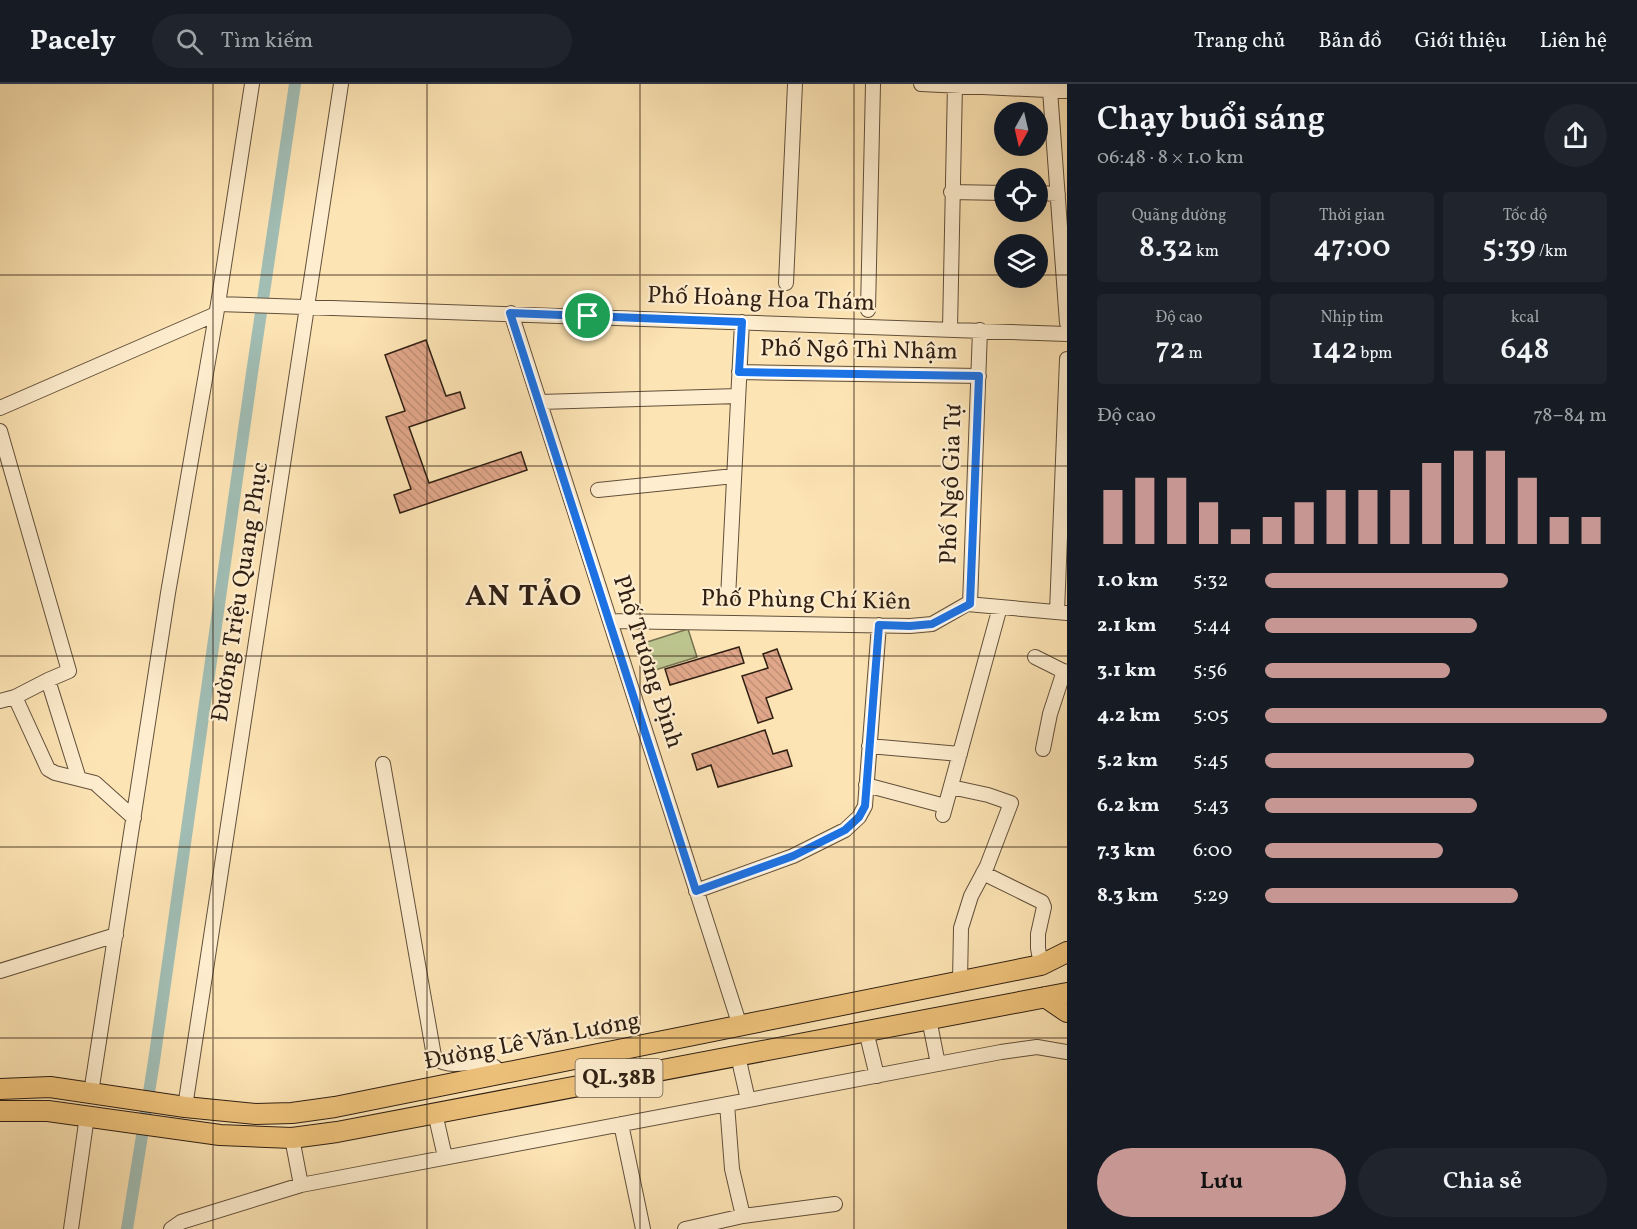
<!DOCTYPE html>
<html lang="vi">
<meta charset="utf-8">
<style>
:root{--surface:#171b24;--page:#20242c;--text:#f1f3f6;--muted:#9ea1a6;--line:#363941;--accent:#c59692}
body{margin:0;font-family:Vollkorn,serif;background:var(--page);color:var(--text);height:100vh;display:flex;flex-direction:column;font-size:22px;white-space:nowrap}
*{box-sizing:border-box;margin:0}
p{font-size:20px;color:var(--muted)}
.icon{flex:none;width:33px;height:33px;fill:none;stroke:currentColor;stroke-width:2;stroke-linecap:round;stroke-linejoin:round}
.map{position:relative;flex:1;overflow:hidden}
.details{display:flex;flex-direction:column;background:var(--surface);width:570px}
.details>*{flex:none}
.needle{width:39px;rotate:188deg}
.tools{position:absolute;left:994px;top:18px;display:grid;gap:12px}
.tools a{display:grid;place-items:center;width:54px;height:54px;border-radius:50%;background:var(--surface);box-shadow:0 6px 24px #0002;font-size:30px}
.pin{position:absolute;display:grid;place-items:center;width:51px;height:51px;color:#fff;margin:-26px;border:3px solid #fff;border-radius:50%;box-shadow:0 2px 6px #0007}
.round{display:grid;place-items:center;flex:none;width:63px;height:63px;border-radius:32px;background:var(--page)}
.overview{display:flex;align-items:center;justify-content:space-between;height:102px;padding:0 30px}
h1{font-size:33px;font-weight:600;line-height:45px}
.figures{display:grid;grid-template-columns:repeat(3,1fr);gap:9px;height:102px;padding:6px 30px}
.figures div{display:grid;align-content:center;border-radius:6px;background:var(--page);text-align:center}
.figures b{font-size:30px;font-weight:600}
.figures small{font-size:16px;font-weight:400}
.figures p{font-size:16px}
.chart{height:168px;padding:12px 30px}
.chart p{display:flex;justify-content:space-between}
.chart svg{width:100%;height:108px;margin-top:6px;stroke:var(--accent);stroke-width:6}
.primary-button{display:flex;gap:12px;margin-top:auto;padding:12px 30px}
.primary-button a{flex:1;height:69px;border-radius:36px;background:var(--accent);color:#111;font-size:24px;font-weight:600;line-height:69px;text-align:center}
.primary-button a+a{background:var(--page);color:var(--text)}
ul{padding:0 30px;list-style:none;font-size:20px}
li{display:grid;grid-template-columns:96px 72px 1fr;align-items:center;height:45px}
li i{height:15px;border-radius:8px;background:var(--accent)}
header{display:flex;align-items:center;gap:36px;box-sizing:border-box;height:84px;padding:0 30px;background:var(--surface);border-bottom:2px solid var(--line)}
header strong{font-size:28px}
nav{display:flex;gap:33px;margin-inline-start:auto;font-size:21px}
.search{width:420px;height:54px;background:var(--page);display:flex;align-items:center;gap:15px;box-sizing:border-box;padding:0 21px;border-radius:33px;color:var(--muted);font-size:22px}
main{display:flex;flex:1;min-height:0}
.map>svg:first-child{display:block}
</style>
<header>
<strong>Pacely</strong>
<div class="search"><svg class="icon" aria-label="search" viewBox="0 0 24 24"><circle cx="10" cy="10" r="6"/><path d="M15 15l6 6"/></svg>Tìm kiếm</div>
<nav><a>Trang chủ</a><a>Bản đồ</a><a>Giới thiệu</a><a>Liên hệ</a></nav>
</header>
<main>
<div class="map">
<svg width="1067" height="1145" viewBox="0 0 1067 1145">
<defs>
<pattern id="building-back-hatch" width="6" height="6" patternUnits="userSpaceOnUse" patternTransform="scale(1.5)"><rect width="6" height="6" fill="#e1a78a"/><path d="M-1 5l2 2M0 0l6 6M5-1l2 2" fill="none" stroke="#c18f76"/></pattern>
</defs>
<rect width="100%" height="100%" fill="#fde4b4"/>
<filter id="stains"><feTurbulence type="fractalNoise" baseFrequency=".00333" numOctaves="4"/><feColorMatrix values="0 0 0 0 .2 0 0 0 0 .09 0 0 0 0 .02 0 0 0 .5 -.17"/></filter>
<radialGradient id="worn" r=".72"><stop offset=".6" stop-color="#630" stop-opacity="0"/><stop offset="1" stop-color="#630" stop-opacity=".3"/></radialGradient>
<path fill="#bdc58f" stroke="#767251" stroke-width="1.5" d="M688,545L697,573L652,587L644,559Z"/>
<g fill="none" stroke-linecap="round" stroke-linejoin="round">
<path stroke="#a1bdb4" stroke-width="12" d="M127,1145L154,977L252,289L295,0"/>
</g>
<path fill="url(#building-back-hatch)" stroke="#2f1f13" stroke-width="1.5" d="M426,256L446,312L460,308L465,324L409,343L429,399L521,368L527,386L400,429L394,411L411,405L386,333L405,327L385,271Z
M739,563L744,579L670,601L665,585Z
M777,565L792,605L766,614L773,634L758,639L742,592L768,584L763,570Z
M765,646L773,670L787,666L792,682L718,703L711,681L697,686L692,670Z"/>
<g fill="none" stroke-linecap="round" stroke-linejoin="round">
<defs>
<path id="minor" d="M921,0L1067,7
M1050,6L1067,239
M951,108L1005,109
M1038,109L1058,110
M786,199L795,0
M218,220L1067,250
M868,226L873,0
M511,229L740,942
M950,245L955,0
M739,288L979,292
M540,318L738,312
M0,324L216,230
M0,347L69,587L48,596L79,695
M598,406L734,392
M728,514L742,238
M970,520L980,246
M1057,528L1067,275
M610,537L910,542L932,540L967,520L1067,529
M1035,573L1067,589
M15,613L48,596
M0,617L15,613L48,685L55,689L95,699L134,734
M869,662L960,670
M1043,665L1050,630L1064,587
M383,680L434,972C451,992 487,965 501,990
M866,701L945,722
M951,703L988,711L1011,719L987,782L971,812L961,844L960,897
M943,731L1000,523
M983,789L1042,818L1044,823L1038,850V864L1041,881
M696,807L793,772L845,746L859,733L865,722L879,541
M0,887L116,851
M929,935L938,980
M866,947L877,992
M738,972L748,1016
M91,1009L168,509L218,220L252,0
M727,1020L732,1085L743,1132
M185,1023L341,0
M435,1029L445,1073
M621,1040L643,1145
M292,1054L301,1101
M71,1145L87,1032
M171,1145L181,1138L301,1101L1001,968L1037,963L1067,968
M685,1145L743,1132L835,1120"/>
<path id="highway" d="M1045,913L1067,928
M0,1005L50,1003L185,1023L256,1030L292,1029L335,1023L1041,881L1067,868
M0,1027H48L220,1051L292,1054L337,1048L1067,909"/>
</defs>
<use href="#minor" stroke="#62503b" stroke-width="16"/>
<use href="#highway" stroke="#2f1f13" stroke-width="22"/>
<use href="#minor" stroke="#feedce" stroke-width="14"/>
<use href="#highway" stroke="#eec27a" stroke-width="20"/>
</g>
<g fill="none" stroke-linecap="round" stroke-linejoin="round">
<defs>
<path id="route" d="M510,229L742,238L739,288L979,292L970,520L932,540L910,542L879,541L865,722L859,733L845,746L793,772L696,807Z"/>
</defs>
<use href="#route" stroke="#fff" stroke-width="12"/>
<use href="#route" stroke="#1a73e8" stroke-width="8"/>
</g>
<path fill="none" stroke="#2f1f13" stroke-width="1.5" stroke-opacity="0.55" d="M213,0V1145M427,0V1145M640,0V1145M854,0V1145M0,191H1005M1038,191H1067M0,382H1067M0,572H1067M0,763H1067M0,954H1067"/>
<g text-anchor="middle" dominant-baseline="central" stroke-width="4.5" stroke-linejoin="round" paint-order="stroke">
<rect fill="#feedce" stroke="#6d5d4b" stroke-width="1.5" x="575.5" y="975" width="87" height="38" rx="4.5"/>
<g font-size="22" font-weight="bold" fill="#2f1f13">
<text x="619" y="994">QL.38B</text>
</g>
<g font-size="24" fill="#2f1f13" stroke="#feedce">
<text transform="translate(761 216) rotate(2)">Phố Hoàng Hoa Thám</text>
<text transform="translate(859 267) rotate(1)">Phố Ngô Thì Nhậm</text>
<text transform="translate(952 400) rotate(-88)">Phố Ngô Gia Tự</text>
<text transform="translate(241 508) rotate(-81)">Đường Triệu Quang Phục</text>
<text transform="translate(806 517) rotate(1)">Phố Phùng Chí Kiên</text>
<text transform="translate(647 578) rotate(72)">Phố Trương Định</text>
<text transform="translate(532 958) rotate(-11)">Đường Lê Văn Lương</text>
</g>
<g font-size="30" font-weight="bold" letter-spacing="1.5" fill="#2f1f13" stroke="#feedce">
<text x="524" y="513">AN TẢO</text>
</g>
</g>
<rect width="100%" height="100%" filter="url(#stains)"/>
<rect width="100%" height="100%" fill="url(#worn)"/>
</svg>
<div class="tools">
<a><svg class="needle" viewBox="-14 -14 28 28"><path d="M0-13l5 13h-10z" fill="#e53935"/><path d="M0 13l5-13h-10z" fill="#9ea1a6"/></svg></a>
<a><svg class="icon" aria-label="locate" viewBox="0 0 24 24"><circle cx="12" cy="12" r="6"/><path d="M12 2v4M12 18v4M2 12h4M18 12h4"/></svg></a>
<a><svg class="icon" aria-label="layers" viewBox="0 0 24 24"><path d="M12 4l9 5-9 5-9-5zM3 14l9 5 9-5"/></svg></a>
</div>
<div class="pin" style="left:588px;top:232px;background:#1e9e55"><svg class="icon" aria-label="arrive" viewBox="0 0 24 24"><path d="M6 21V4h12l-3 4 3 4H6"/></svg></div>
</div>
<section class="details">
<div class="overview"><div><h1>Chạy buổi sáng</h1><p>06:48 · 8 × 1.0 km</p></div><a class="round"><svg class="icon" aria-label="share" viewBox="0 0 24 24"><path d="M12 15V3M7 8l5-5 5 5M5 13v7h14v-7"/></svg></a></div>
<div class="figures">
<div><p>Quãng đường</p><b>8.32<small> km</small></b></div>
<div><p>Thời gian</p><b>47:00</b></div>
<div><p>Tốc độ</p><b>5:39<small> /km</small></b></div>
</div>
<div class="figures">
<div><p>Độ cao</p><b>72<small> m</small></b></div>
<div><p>Nhịp tim</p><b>142<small> bpm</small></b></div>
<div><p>kcal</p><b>648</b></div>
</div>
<div class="chart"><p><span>Độ cao</span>78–84 m</p>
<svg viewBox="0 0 160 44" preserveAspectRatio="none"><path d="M5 44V22M15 44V17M25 44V17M35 44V27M45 44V38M55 44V33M65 44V27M75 44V22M85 44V22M95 44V22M105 44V11M115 44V6M125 44V6M135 44V17M145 44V33M155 44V33"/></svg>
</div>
<ul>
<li><b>1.0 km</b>5:32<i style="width:71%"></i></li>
<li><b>2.1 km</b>5:44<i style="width:62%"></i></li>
<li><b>3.1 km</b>5:56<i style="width:54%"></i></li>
<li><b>4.2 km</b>5:05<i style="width:100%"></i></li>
<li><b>5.2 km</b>5:45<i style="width:61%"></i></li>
<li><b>6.2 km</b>5:43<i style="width:62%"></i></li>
<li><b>7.3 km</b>6:00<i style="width:52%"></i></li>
<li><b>8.3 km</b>5:29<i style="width:74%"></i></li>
</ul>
<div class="primary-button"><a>Lưu</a><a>Chia sẻ</a></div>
</section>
</main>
